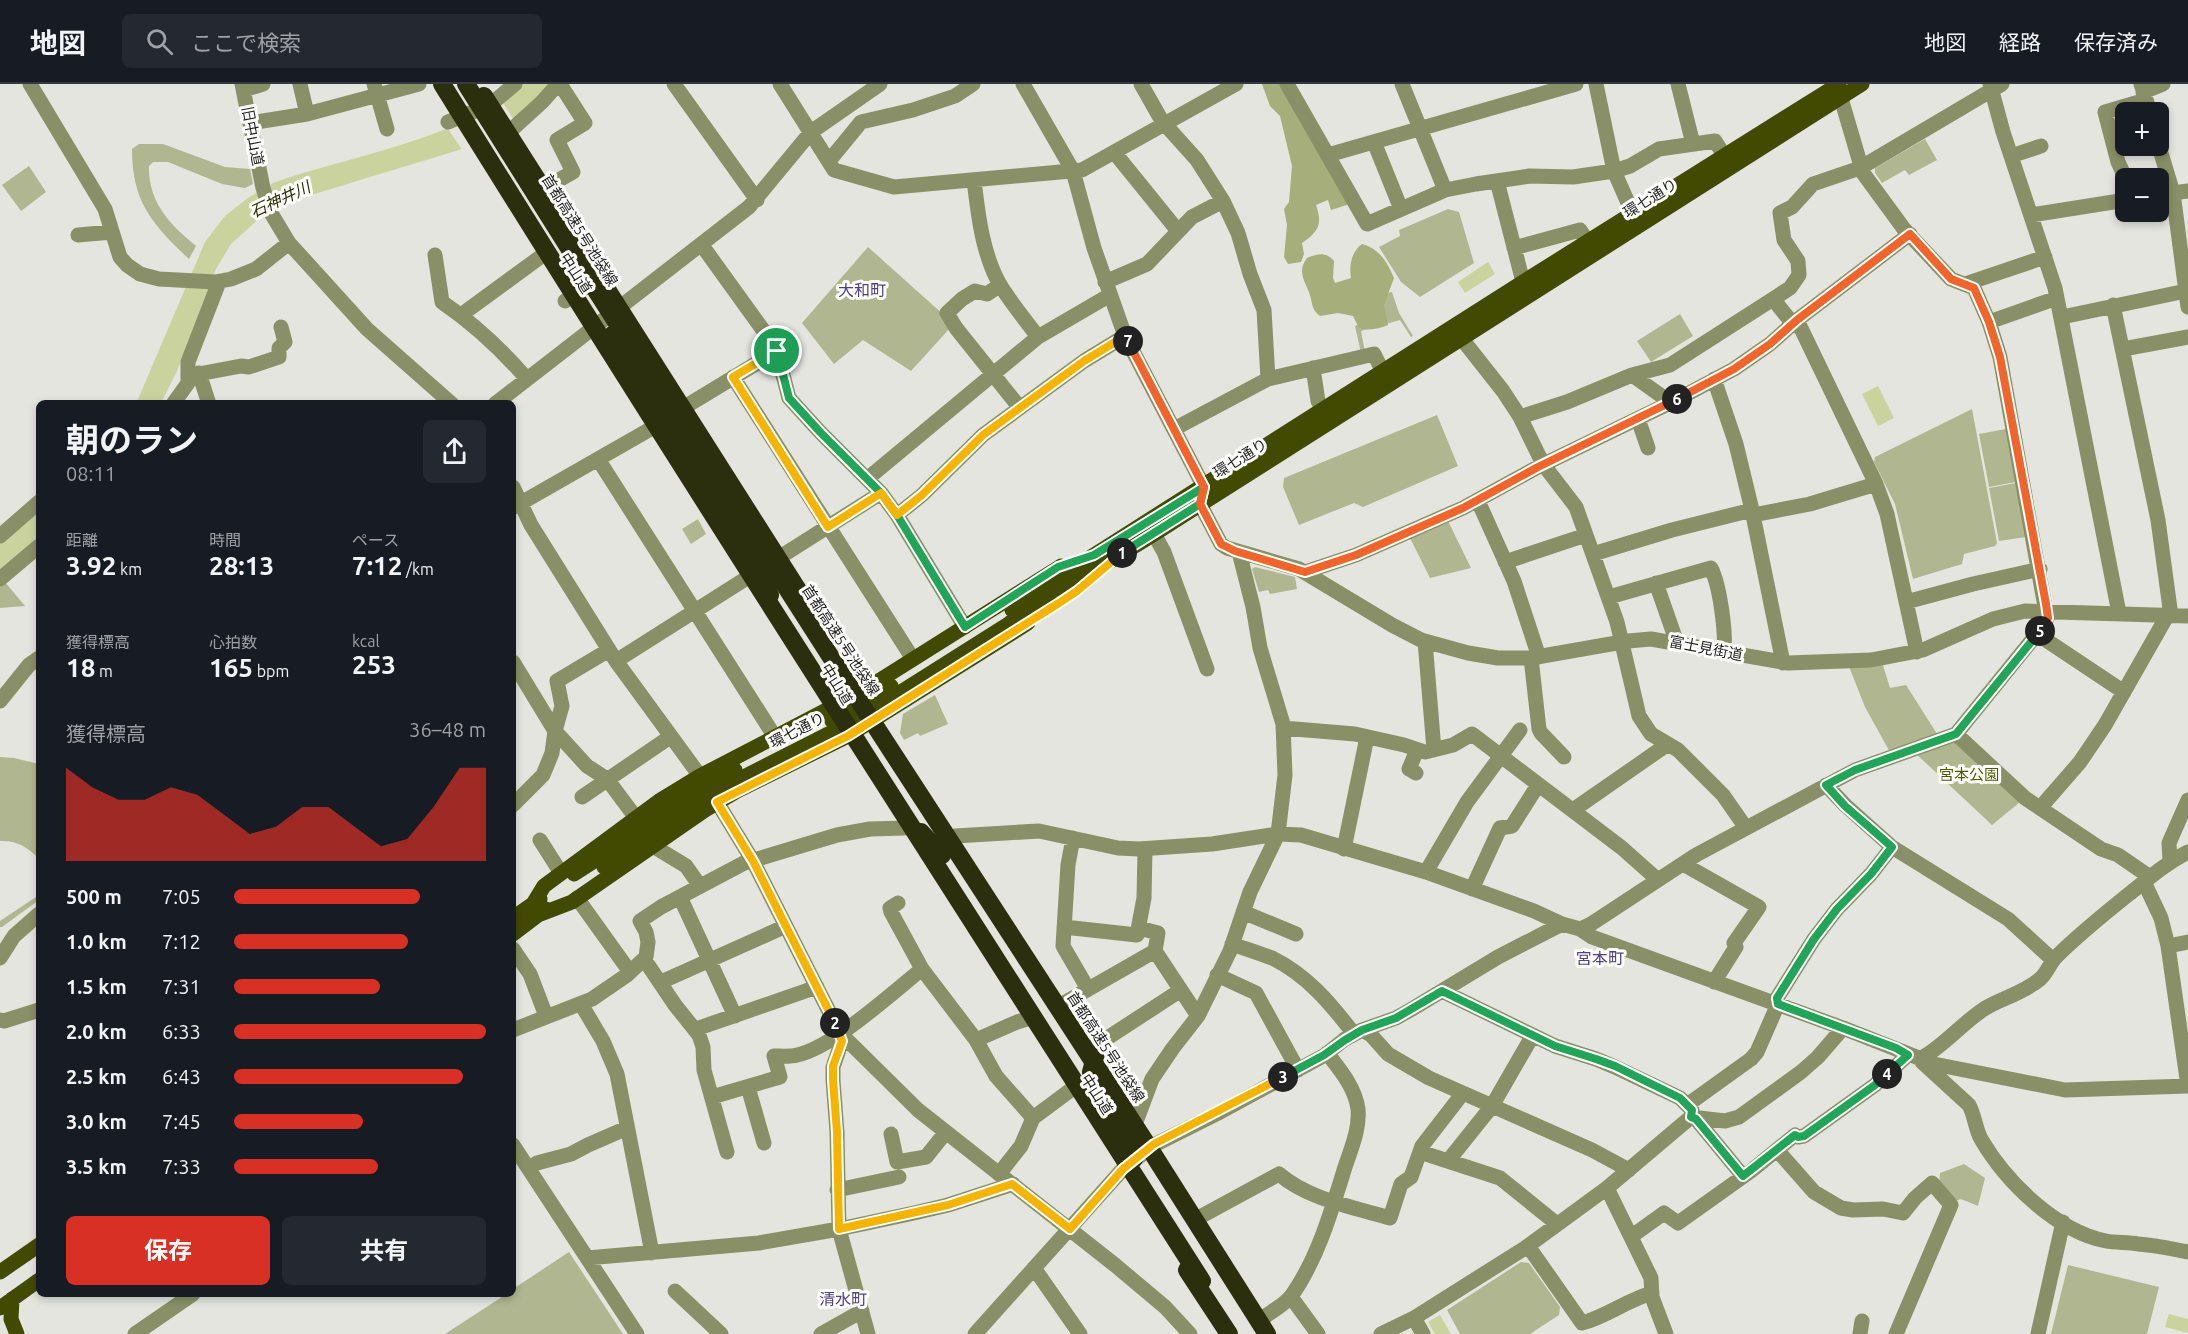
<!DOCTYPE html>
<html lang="ja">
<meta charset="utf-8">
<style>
:root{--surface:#171b24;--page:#242831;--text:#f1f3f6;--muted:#9ea1a6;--line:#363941;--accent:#d93025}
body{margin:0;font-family:Ubuntu,"Noto Sans JP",sans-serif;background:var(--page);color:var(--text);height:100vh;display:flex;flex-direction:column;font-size:22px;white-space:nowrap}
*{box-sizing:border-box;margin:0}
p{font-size:20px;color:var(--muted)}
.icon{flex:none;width:33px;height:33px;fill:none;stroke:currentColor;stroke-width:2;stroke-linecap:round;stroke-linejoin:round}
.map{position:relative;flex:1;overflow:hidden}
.drawer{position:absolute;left:36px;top:316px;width:480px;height:897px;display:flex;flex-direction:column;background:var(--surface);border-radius:9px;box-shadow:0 3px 9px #0003}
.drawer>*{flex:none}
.tools{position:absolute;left:2115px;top:18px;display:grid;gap:12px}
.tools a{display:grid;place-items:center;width:54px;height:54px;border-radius:9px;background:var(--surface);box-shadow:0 3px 9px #0003;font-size:30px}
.pin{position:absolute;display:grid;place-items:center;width:51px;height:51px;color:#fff;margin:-26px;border:3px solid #fff;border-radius:50%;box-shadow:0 2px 6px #0007}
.km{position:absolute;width:30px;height:30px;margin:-15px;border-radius:50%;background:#222;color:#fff;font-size:16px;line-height:30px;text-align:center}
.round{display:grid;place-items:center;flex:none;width:63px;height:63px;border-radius:9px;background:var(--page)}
.summary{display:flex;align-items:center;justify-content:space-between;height:102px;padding:0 30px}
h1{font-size:33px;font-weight:700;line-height:45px}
.metrics{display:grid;grid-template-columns:repeat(3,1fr);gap:9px;height:102px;padding:6px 30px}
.metrics div{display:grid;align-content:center}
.metrics b{font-size:26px;font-weight:700}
.metrics small{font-size:16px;font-weight:400}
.metrics p{font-size:16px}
.chart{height:168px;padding:12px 30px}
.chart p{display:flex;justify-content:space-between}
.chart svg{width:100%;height:108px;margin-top:6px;fill:var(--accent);opacity:.7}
.cta{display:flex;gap:12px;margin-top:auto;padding:12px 30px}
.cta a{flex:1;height:69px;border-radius:9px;background:var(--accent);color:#fff;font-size:24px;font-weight:700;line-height:69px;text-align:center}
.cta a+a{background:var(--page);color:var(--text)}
ul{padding:0 30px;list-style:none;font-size:20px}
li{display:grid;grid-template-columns:96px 72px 1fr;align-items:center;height:45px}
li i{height:15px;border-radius:8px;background:var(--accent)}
header{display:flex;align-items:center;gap:36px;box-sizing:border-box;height:84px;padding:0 30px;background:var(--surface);border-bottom:2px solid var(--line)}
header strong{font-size:28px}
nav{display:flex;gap:33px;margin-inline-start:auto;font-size:21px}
.search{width:420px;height:54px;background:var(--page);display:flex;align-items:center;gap:15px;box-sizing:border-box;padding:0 21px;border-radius:9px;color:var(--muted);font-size:22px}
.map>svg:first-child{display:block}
</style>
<header>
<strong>地図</strong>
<div class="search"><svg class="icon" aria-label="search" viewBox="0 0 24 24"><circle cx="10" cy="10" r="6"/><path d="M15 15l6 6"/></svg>ここで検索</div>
<nav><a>地図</a><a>経路</a><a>保存済み</a></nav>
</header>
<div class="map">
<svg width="2188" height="1250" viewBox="0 0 2188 1250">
<rect width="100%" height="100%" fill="#e4e5df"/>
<path fill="#b0b790" d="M1925,55L1937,76L1909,91L1905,86L1882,99L1875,89V84Z
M139,60H163L225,83L250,85L253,100L245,104L222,100L168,78H153L149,82C148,118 170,141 196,162L189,175C152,140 132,118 132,65Z
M29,82L46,108L21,127L2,101Z
M1448,125L1459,128L1474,179L1420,213L1401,198L1379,163L1400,152L1399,146Z
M868,163L945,232L951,243L911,287L863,256L834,280L802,239Z
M1392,208L1399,229L1413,252L1411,253L1400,236L1361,247L1365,268L1361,269L1355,242L1359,240L1354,219Z
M1680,230L1693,252L1651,278L1637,257Z
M1972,325L1997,459L1995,462L1964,470L1962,480L1913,495L1895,420L1874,378L1875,373Z
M1437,331L1458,382L1363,423L1354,419L1299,441L1283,403L1284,394Z
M2006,345L2016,398L1989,403L1979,350Z
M2016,399L2026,453L1999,457L1989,404Z
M698,435L706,450L691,460L682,445Z
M1448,437L1471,484L1430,494L1410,454Z
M1255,483L1295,493L1297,505L1270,510L1268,506L1259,508L1252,485Z
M4,497L25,522L0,524V499Z
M1882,578L1890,604L1906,601L1939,653L1891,670L1865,623L1848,580Z
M935,611L948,640L920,652L918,649L904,656L900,649L903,630Z
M1956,650L2025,714L1992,741L1913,667Z
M0,673L14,674L39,680V775C28,763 16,756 0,757Z
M39,811V816L2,843H0V837Z
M1964,1080L1985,1094L1978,1122L1961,1115L1952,1118L1939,1102L1940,1089Z
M569,1168L623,1250H445L505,1211L513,1210V1205Z
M1521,1178L1529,1179L1560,1223L1559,1231L1530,1250H1460L1447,1226Z
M2068,1181L2159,1203L2147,1250H2051Z"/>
<path fill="#a6af7b" d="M1262,0H1283L1353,119L1331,126L1328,116L1316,121C1323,141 1318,148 1302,159L1304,170L1301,178L1288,180L1284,173L1287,141L1284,125L1289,118L1292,82L1280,32L1270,22Z
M1362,160C1380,165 1387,178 1394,194L1384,221L1388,241C1379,245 1368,247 1359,244L1353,232L1338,229L1320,232C1310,225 1313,216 1308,206C1303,194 1298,186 1307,174C1316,170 1326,167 1334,177L1333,194L1335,199L1351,194C1349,182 1351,168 1362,160Z"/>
<path fill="#cad39e" d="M522,0H552L519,36L459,66L288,118L260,134L231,160L216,185L177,287L161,319L136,320L205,158L225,132L248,114L273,99C352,71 458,57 522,0Z
M1488,178L1495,190L1465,209L1458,198Z
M1878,302L1894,334L1878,342L1862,310Z
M39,425V453L0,487V459Z
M2169,1230L2188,1235V1249L2165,1243Z
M1440,1231L1451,1250H1435L1428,1238Z"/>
<path fill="#e4e5df" d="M501,16L516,39L463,67L448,45Z"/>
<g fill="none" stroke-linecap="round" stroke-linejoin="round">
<path stroke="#899067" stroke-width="15" d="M30,0L105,125L120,173L127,181L140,190L159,195L215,198L231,195L256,185L289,159
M242,0L263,104L271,129L289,159L367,245L452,320
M300,0L307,30
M374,0L387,45
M674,0L757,116
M780,0L834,86L894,103L1082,86L1236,0
M1023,0L1073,87L1094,164L1125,252L1204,403L1200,420L1221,460L1227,464L1299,485L1392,541L1421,556L1468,569L1498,574H1531L1628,557L1651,555L1788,579L1871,576L1923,566L1993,535L2025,527L2188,532
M1141,0L1162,37L1197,76L1223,117L1238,149L1250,190L1264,226L1268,295
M1287,0L1367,140L1445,106L1476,100L1530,92L1573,93L1614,87L1630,82L1659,65L1715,57L1724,71
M1402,0L1445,106
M1596,0L1614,87L1633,130
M1678,0L1693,60
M1990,0L2003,48L2055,204L2119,529
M2141,0L2150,28
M244,6L263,0
M2143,8L2163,0
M448,38L490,21L515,0
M250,39L307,30L419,0
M508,49L542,18L558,0
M1374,58L1401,125
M2158,59L2173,109L2188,223
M1114,68L1178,147
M1328,71L1576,0
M2011,72L2041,62
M829,77L861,38L913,26L955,12L973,0
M2126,95L2118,78L2105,28L2146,16
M974,96C978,131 983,174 1002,204C1013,221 1026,237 1038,253
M1497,97L1523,198
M543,105L573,88L557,56L585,39L560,0
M2158,111L2188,107
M2031,131L2126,116
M78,151L112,148
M701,160L776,264L789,314L821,349L881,409L897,431L965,543
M1514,164L1580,146L1588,158
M435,171L442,218C474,240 502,266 527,295
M1105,198L1147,180L1192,133L1223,117
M1965,200L2045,173
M1000,201L987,210L975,207L962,215L947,229L956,244L1020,324
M1773,215L1790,204L1799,191L1798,177L1784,156L1780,129L1792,123L1813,100L1860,84L2002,0
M2113,221L2158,436L2171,532
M461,231L543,171
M2062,233L2186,207
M1797,236L1876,400L1887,430L1917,568
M1989,238L2057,214
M1462,255L1503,307L1520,333L1543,380L1576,423L1617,538L1639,632L1651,650L1678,666L1723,711L1746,744
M2123,265L2188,253
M1313,284L1318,317L1323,325
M199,289L209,320
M1632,291L1670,318
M188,292L241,282L249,283L279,273V264L285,258L281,243
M733,293L913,575
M1714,295L1736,360L1752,426
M173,320L188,299V278L219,198
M495,320L749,123L811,48L880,0
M683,324L777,267
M1520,333L1567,318L1632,291L1670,281L1773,215L1793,240
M1638,335L1648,364
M1174,345L1268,295L1374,270L1383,288
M598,375L775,653
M867,395L1038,253L1110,211
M513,403L531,441L616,577L700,692
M1478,417L1514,497L1539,573
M514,423L654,343
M897,431L922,411L983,351L1084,277L1125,252
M1753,431L1810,420L1876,400
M1154,450L1164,468L1207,585
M0,452L39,418
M1593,470L1672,446L1752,426L1783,579
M1505,478L1586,451
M1305,488L1356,471L1463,424L1538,383L1676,316L1734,285L1770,260L1797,236L1910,150
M0,495L39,462
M1656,499L1677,559
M1609,513L1711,484C1720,502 1726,548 1724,569
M1906,518L1973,500L2040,485
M2037,550L2124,608
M1425,557L1434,666
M1531,574L1539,645L1541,649L1564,673
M616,577L881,409
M513,578L555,647L587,682L607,695L636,734
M0,617L29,581L39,574
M1283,644L1355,650L1404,661L1425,668L1453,661L1472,650L1622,764L1658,796
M1956,650L2025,714L2101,765L2118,771L2150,793
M1416,689L1409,685L1417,666
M1826,701L1845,721L1892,763L2008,835L2053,876
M582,713L670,653
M717,718L753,777L840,949L918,1026L1115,1181L1165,1223L1190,1250
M513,721L543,691L552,669L555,647L562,622L557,597L609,566
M2040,724L2080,678L2105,641L2167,532
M1573,726L1668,660
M955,752L1039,747L1118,764L1139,765L1212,760L1278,750L1301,751L1426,788L1534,827L1562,840L1580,845L1592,853L1843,944L1934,980L2065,1006L2188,1002
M1073,754L1068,781L1063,862L1088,905
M540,756L561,789
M655,760L658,765L686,782L700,802
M1344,765L1367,653
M2170,777L2169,759L2188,716
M1683,780L1759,823L1734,859L1736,863L1714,898
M1426,788L1467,718L1520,646
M2144,798L2161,834L2168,862L2188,1002
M1472,805L1500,744L1512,742L1538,701
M680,813L735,932
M577,814L630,888
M898,819L890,824L891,828L922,885
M1243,828L1296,850
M1064,843L1137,851L1144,814L1145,765
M1139,844L1158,849L1155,867L1198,932
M1580,845L1591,840L1696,771L1855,686L1956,650L2037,550L2047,534L2000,273L1989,238L1974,204L1951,195L1904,145L1863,89L1838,4
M1232,860C1246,865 1259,869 1272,874C1307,891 1331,920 1354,950
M2168,862L2188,858
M513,865L530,890L546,932
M0,874L14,852L39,830
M644,875L675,921L699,951L703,963L704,986L727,1068
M1217,891L1256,909L1298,986
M661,898L786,842
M1064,919L1155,867
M581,920L603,957L617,990L652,1169
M0,936L4,937L39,926
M696,945L817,903
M513,946L592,915L627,891L646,873L648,858L646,848L640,837L661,823L744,779L837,751L870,745L905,744
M1362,946L1371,951L1388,970L1429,994L1592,1066L1629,1086
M840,949L842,957L833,983V996L837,1048L839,1145L868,1250
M976,956L1017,938L1027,935
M1092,964L1181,906
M1920,975C1943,963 1961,940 1984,925C2002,914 2024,909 2040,895C2047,889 2050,879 2056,873C2079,850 2104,830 2129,810C2148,795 2166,779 2188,768
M1922,978L1969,1021C1975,1032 1975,1044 1981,1055C2006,1098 2056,1147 2106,1157C2117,1159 2128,1158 2138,1160C2155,1161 2172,1165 2188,1168
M748,1003L764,1059
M712,1013L780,993L774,972C781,972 790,973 797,971C832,964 892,909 922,885L976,956L996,992L1033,1034L1021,1062L999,1090
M1687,1021L1751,975L1757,968L1778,920L1777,914L1814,855L1837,825L1871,790L1892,763
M1691,1033L1725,1037L1739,1033L1801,988L1818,973L1843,944
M1033,1034L1072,1005
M1137,1035L1152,995L1173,964L1198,932L1230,867L1250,808L1278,750L1285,691L1283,640L1260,564L1253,523L1239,468
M1696,1035L1743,1092
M891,1050L897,1078L926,1073L946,1048
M513,1061L637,1250
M1777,1066L1814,1108L1841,1124L1853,1126L1883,1125L1903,1129L1915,1114L1932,1099L1951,1121L1896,1250
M1420,1068L1500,1094L1557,1140
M1448,1077L1492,1022L1533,951
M529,1084L537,1079L571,1070L588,1061L627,1044
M1607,1104L1651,1194L1652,1213L1666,1250
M837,1106L899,1093
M1198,1134L1279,1090C1308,1115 1352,1123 1390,1134L1401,1100L1411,1093L1422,1062L1463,1009
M1632,1152L1664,1129L1678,1139L1751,1087L1795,1051L1798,1053L1804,1052L1875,1001L1908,971
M1528,1162L1582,1239C1606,1233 1627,1216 1652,1209
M587,1174L759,1159L839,1145L914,1129L948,1121L1013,1100
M1034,1184L1080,1250
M675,1207L721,1250
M1291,1213L1318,1250
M1414,1234L1423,1250
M1260,1236C1270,1228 1285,1221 1292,1211C1318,1174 1332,1125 1345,1083C1351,1065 1360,1044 1358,1025C1355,1003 1340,986 1327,969
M135,1250L193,1210
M821,1250L862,1227
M975,1250L1123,1085L1154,1061L1222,1027L1325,971L1345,955L1362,946L1396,934L1412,925L1498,873L1562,840
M1381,1250L1414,1234L1525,1164L1607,1104L1691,1033L1692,1026L1680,1014L1615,983L1596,975L1555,962L1442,907
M1860,1250L1862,1237
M2038,1250L2063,1138"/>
<path stroke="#424900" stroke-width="15" d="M1012,526L1094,471L1523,198L1839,0
M1010,539L1154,450L1862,0
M574,790L599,774
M533,820L544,802L659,717L700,692L861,608L1061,482
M538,831L572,818L705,726L737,707L848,652L1028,539
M513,834L540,815
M513,850L546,825
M0,1188L39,1161
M12,1215L11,1235L17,1250
M0,1224L39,1196"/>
<path stroke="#2b2f0d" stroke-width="18" d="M484,12L805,517
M612,251L738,446L770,511
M921,748L942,771
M1096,970L1091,988L1093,997L1134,1064V1075
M1187,1186L1229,1250"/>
<path stroke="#899067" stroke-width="15" d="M565,217L605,190"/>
<path stroke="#424900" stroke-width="15" d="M832,637L891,602
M604,770L708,700L735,686
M604,783L726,702L858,635L1010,539"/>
<path stroke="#2b2f0d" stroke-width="18" d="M442,0C692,402 948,799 1202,1197
M466,0L574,172L859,617L1148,1062L1267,1250"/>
</g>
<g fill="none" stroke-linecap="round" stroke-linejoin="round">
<defs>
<path id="split-1" d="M777,267L789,314L821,349L881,409L897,431L965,543L1058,483L1094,471L1204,403L1200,420L1122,469"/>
<path id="split-2" d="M835,939L753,777L717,718L848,652L1059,519L1077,507L1122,469"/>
<path id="split-3" d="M835,939L842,957L833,982V996L837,1048L839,1145L948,1121L1012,1100L1070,1145L1123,1085L1154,1060L1283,993"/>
<path id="split-4" d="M1283,993L1324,971L1345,956L1362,946L1396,934L1442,907L1555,962L1596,975L1615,982L1680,1014L1692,1026L1691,1033L1696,1035L1743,1092L1795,1051L1798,1053L1804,1052L1875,1001L1887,990"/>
<path id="split-5" d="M1887,990L1908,971L1896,964L1778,920L1777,914L1814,855L1837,825L1871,790L1892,763L1845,722L1826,701L1855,686L1956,650L2040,547"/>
<path id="split-6" d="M1677,315L1734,285L1770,260L1797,236L1910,150L1951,195L1974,204L1989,238L2000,273L2046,520L2048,534L2040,547"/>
<path id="split-7" d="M1128,257L1204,403L1200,420L1221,460L1235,467L1305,488L1356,471L1463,424L1538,383L1677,315"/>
<path id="split-8" d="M777,267L733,293L828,443L881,409L897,431L922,411L983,351L1084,277L1125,252L1128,257"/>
</defs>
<use href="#split-1" stroke="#fff" stroke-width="12"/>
<use href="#split-2" stroke="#fff" stroke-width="12"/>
<use href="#split-3" stroke="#fff" stroke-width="12"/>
<use href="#split-4" stroke="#fff" stroke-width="12"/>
<use href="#split-5" stroke="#fff" stroke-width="12"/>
<use href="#split-6" stroke="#fff" stroke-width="12"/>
<use href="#split-7" stroke="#fff" stroke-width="12"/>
<use href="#split-8" stroke="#fff" stroke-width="12"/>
<use href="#split-1" stroke="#22a559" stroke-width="8"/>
<use href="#split-2" stroke="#f5b400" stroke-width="8"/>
<use href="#split-3" stroke="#f5b400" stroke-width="8"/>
<use href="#split-4" stroke="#22a559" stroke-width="8"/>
<use href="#split-5" stroke="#22a559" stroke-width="8"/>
<use href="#split-6" stroke="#f0652b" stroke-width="8"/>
<use href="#split-7" stroke="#f0652b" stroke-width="8"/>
<use href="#split-8" stroke="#f5b400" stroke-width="8"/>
</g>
<g text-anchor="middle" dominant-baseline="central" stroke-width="6" stroke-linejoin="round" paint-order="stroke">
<g font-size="15" fill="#1f1f1d" stroke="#fffffe">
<text transform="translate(253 52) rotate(79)">旧中山道</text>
<text transform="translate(1650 114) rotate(-32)">環七通り</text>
<text transform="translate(580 146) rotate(58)">首都高速5号池袋線</text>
<text transform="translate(576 189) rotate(57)">中山道</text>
<text transform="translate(1240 374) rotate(-32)">環七通り</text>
<text transform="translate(841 556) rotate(57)">首都高速5号池袋線</text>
<text transform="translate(1706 564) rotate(11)">富士見街道</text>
<text transform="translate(837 600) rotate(58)">中山道</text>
<text transform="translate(797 646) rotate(-27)">環七通り</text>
<text transform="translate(1106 963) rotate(57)">首都高速5号池袋線</text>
<text transform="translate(1097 1010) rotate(57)">中山道</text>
</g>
<g font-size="15" fill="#505800" stroke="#fffffe">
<text x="1969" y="690">宮本公園</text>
</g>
<g font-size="16" font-style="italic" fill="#292e04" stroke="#fffffe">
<text transform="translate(280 115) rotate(-25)">石神井川</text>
</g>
<g font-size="16" fill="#4e4280" stroke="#fffffe">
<text x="862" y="206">大和町</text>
<text x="1600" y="874">宮本町</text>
<text x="843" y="1215">清水町</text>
</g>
</g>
</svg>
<div class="tools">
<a>+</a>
<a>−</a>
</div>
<div class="pin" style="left:777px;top:267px;background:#1e9e55"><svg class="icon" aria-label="arrive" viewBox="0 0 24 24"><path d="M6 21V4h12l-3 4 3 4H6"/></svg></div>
<b class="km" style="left:1122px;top:469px">1</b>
<b class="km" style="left:835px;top:939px">2</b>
<b class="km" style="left:1283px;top:993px">3</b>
<b class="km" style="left:1887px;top:990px">4</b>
<b class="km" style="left:2040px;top:547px">5</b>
<b class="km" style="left:1677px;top:315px">6</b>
<b class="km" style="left:1128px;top:257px">7</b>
<section class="drawer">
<div class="summary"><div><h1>朝のラン</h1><p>08:11</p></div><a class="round"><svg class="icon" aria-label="share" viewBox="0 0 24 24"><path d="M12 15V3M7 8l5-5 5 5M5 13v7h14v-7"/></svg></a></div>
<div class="metrics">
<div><p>距離</p><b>3.92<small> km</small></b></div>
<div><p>時間</p><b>28:13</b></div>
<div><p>ペース</p><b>7:12<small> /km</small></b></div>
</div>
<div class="metrics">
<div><p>獲得標高</p><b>18<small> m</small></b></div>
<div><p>心拍数</p><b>165<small> bpm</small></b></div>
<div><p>kcal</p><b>253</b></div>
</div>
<div class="chart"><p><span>獲得標高</span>36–48 m</p>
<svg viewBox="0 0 160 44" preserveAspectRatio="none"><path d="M0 44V6L10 14L20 19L30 19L40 14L50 17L60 25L70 33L80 30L90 22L100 22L110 30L120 38L130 35L140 22L150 6L160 6V44z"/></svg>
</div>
<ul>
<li><b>500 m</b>7:05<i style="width:74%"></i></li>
<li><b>1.0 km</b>7:12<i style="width:69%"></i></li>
<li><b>1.5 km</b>7:31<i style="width:58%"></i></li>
<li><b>2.0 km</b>6:33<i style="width:100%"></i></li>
<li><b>2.5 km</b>6:43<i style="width:91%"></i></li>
<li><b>3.0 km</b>7:45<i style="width:51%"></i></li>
<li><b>3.5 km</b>7:33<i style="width:57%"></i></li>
</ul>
<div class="cta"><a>保存</a><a>共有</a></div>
</section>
</div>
